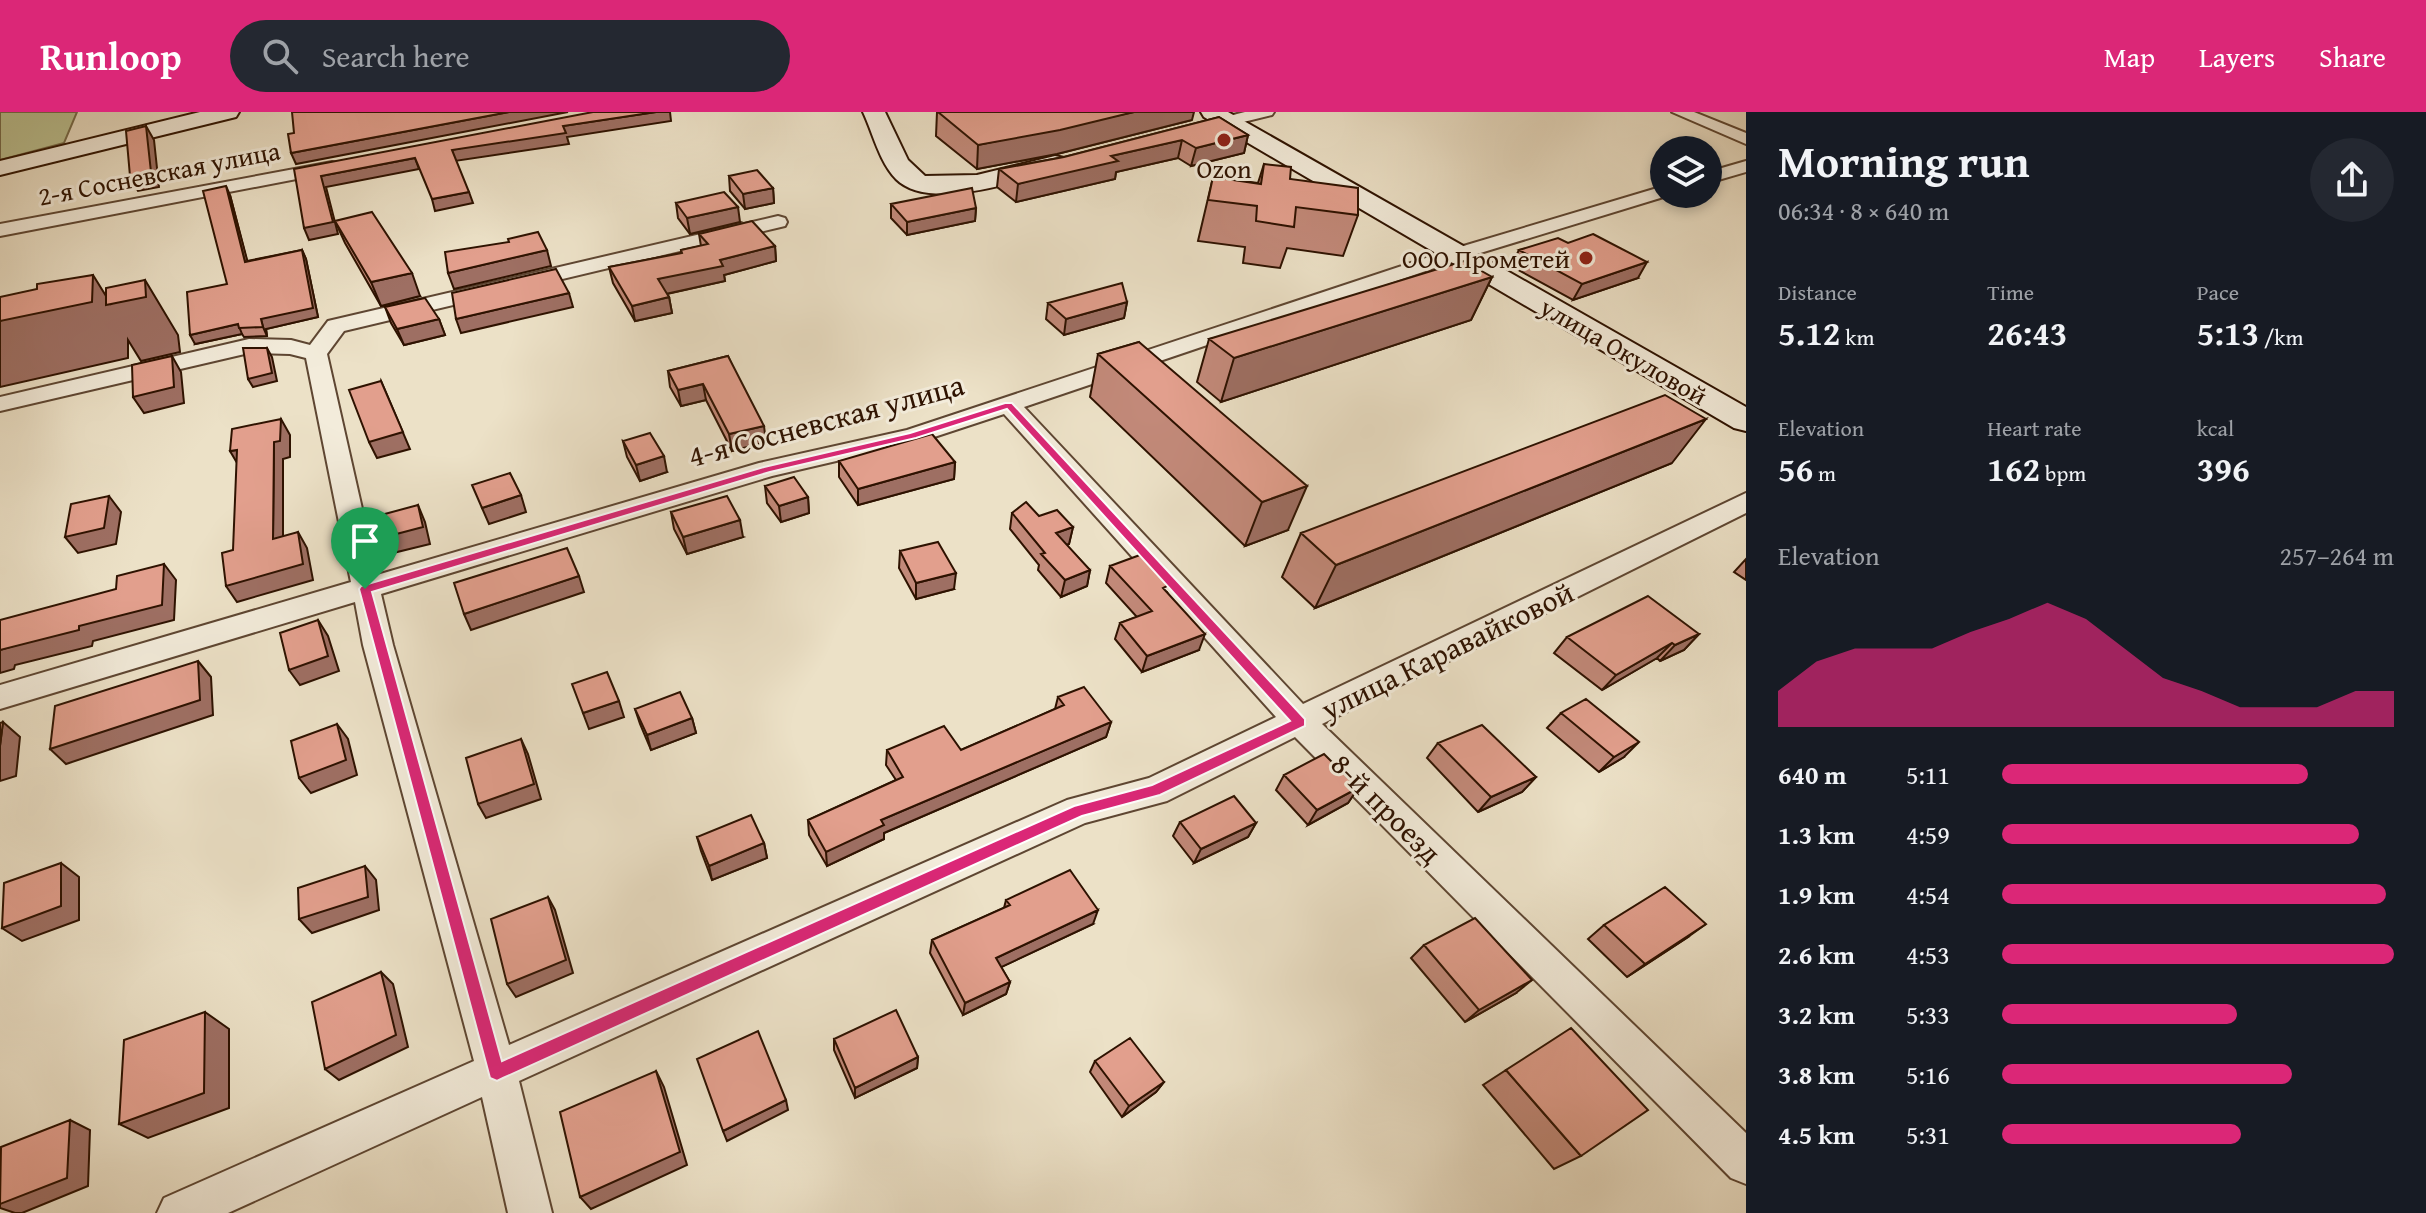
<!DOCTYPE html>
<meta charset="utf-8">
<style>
:root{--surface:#171b24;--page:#242831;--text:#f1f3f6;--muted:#9ea1a6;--accent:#db2777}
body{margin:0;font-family:"Gentium Book Plus",serif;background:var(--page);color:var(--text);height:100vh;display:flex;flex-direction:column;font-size:30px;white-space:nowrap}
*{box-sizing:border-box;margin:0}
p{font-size:26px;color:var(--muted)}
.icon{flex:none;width:44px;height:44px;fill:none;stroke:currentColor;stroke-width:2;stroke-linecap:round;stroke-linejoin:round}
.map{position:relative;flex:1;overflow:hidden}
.sheet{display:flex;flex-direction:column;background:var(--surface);width:680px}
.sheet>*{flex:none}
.buttons{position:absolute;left:1650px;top:24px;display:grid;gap:16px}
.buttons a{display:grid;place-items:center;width:72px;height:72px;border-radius:50%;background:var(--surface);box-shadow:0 4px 12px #0003;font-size:40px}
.pin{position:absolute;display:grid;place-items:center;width:68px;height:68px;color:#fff;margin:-82px -34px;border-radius:50% 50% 50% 0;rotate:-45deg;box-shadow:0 0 8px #0007}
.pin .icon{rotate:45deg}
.round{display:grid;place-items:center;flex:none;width:84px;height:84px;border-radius:42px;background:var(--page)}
.overview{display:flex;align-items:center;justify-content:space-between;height:136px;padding:0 32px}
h1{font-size:44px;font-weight:800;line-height:60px}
.figures{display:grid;grid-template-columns:repeat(3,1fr);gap:12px;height:136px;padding:8px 32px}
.figures div{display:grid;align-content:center}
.figures b{font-size:34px;font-weight:800}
.figures small{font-size:22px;font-weight:400}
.figures p{font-size:22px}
.chart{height:224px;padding:16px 32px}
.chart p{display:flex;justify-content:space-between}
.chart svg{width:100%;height:144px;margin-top:8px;fill:var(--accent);opacity:.7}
ul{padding:0 32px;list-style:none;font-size:26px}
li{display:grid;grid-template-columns:128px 96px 1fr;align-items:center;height:60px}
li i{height:20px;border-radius:10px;background:var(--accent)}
header{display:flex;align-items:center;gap:48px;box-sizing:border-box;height:112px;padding:0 40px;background:var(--accent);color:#fff}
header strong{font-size:38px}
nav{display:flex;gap:44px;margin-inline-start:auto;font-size:28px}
.search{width:560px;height:72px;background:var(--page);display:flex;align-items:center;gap:20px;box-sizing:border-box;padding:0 28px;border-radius:44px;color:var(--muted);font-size:30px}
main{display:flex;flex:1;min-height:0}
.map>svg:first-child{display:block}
</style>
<header>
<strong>Runloop</strong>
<div class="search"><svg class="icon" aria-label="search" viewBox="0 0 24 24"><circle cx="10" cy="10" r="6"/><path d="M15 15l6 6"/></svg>Search here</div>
<nav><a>Map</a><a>Layers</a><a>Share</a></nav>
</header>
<main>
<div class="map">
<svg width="1746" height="1101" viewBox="0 0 1746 1101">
<rect width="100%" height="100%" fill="#ece1c7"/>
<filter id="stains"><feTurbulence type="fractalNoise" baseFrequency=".0025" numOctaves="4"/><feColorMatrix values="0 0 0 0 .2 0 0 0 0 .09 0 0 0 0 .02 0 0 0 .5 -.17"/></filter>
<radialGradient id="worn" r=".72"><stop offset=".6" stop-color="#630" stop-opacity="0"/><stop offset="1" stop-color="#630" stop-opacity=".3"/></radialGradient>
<path fill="#bcc292" stroke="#756a49" stroke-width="2" d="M0,0H77L64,31L0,48Z"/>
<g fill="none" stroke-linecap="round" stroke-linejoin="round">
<defs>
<path id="street" d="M1245,0H1274L1272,3L1227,14L1219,9L1221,6Z
M1672,0H1694L1746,21V32Z
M1746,49V60L1708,71V60Z
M332,50L338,51L341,55L338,59L0,124V112Z
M1664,74V82L1670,83L1464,146L1024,295L1303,592L1746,381V401L1322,612L1746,1021V1072L1731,1066L1295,625L1167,689L1085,711L519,969L552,1101H508L482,985L228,1101H157L164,1086L474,949L363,533L355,490L0,597V573L351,470L306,246L290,242L249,241L0,299V285L249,227L291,228L310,233L328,209L778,104L785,106L787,110L785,114L344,219L327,242L377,463L759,351L907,318L1450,138ZM1004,302L1276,605L1149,666L1067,688L509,933L393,533L381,482L772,364L922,329Z"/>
<path id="secondary" d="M200,0H239L236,5L0,63V49Z
M863,0H885L908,48L925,64L977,63L1055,44L1064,46L1067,51L1064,56C1023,67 930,101 896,67C879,49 873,21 863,0Z
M1201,0H1228L1746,295V319L1734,316L1204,5Z"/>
</defs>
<use href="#street" stroke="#5e4632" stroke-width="4"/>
<use href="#secondary" stroke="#2e1200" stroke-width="4"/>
<use href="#street" fill="#f3ecdb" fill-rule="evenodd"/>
<use href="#secondary" fill="#f3ecdb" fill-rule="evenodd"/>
</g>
<path fill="#c28979" stroke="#2e1200" stroke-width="2" d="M937,0L1192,8L1057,42L977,57L936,24Z
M1219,5L1248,23L1244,41L1191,54L1178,46L1116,60L1115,67L1016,90L997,75L999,57L1064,45Z
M1264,52L1290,67L1358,103L1343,144L1287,136L1280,156L1243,151L1245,135L1198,129L1213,65L1258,71Z
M729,64L773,76L774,91L745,97L730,79Z
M230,83L247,149L302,138L306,147L318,205L266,217L267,224L244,225L242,222L195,232L227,172Z
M676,91L740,110L690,122L678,106Z
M891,92L976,96L975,109L907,123L891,106Z
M335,109L420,184L381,194L345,131Z
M699,122L775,134L776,149L724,163L725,169L667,182L669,185L672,201L635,209L613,171L609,155L681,141V138L701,134Z
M1568,131L1638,166L1573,188L1511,154L1519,138Z
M1492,165L1471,208L1221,290L1197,270L1209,227Z
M1127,190L1124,206L1064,223L1046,207L1048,191Z
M385,195L439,207L445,223L404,233L391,211Z
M1139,230L1288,418L1245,434L1090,285L1098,242Z
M728,244L766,330L732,339L706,288L681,294L670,275L668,259Z
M623,329L667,360L640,369L627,345Z
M839,349L955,350L954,367L858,393L839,365Z
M1672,351L1315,496L1282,465L1301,421Z
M765,374L808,385L809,401L781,410L767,391Z
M671,400L743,425L687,442L674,417Z
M1012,401L1039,404L1073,415L1069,432L1066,433L1090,458L1087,474L1061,485L1038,458L1039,453L1010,417Z
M900,439L954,477L916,487L899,456Z
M1746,447V468L1734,460Z
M1110,454L1167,480L1199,538L1142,560L1115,527L1120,511L1137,505L1106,471Z
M1699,522L1684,538L1660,549L1657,546L1602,578L1554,541L1567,525Z
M1058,585L1111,610L1106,625L884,721V727L827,754L809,723L808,708L896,668L886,653L887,638H961L1055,597Z
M635,597L692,606L696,621L651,638L640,612Z
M1561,601L1624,645L1599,660L1547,616Z
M1438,631L1536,665L1522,680L1478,700L1427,646Z
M1284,663L1358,676L1348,691L1308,713L1276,678Z
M1180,710L1256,711L1248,725L1194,751L1173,724Z
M697,725L764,731L767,746L712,768L701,739Z
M1006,788L1093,812L1001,855L1010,870L1006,882L963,903L930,841L932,828L1004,796Z
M1604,813L1688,825L1627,865L1588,827Z
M1424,833L1516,881L1465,910L1411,846Z
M834,927L918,945L917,956L855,986L834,938Z
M1095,949L1164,970L1156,980L1122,1005L1090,960Z
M1506,958L1581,1044L1554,1057L1483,973Z"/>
<path fill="#9e6f63" stroke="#2e1200" stroke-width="2" d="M509,0H568L296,52L291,41Z
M656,0H670L671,9L567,25L569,32L455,49L452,38L563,14Z
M1134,0H1194L1192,8L1057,42L977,57L978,33Z
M146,14L154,28L159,75L138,79L130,64Z
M1248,23L1244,41L1191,54L1196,36Z
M1182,28L1178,46L1116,60L1115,67L1016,90L1018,72L1111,44Z
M415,46L419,57L326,75L338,122L309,128L304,116L321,64Z
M226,74L230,83L250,159L245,150Z
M773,76L774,91L745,97L743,82Z
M469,80L473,91L435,99L432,87Z
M738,95L740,110L690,122L687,106Z
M976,96L975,109L907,123V110Z
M775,134L776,149L724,163L725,169L661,183L658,167L720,148Z
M302,138L306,147L318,205L266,217L267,224L263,215L261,207Z
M547,138L551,154L454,177L448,161Z
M1647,150L1638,166L1573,188L1582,172Z
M412,161L420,184L381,194L371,170Z
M93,163L111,192L145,168L178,223L180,240L141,249L128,228V246L0,275V209Z
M1492,165L1471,208L1221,290L1234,246Z
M569,181L573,195L461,221L456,207Z
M669,185L672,201L635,209L632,194Z
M1127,190L1124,206L1064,223L1066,207Z
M439,207L445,223L404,233L397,217Z
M238,212L242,222L195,232L190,223Z
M267,236L272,245L277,269L253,275L248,267Z
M172,244L181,260L184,291L144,301L133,285Z
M381,269L410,337L377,346L369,330Z
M703,272L706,288L681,294L678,278Z
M281,307L290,323V345L283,347V443L273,427L274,330Z
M1706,307L1672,351L1315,496L1336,453Z
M764,314L766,330L732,339L729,322Z
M237,338L240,356L230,339Z
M664,344L667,360L640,369L636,353Z
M955,350L954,367L858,393V377Z
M1307,374L1288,418L1245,434L1262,390Z
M521,383L526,400L489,412L482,396Z
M109,384L121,400L116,432L78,441L65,425Z
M808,385L809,401L781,410L779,394Z
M418,393L425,410L430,432L393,441L385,425Z
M740,408L743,425L687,442L683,425Z
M1073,415L1069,432L1053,437L1056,421Z
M298,420L307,436L313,468L237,490L226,474Z
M164,452L176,468L174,508L93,529L92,534L15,553L14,557L0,561V538L79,514Z
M1090,458L1087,474L1061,485L1065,468Z
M956,461L954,477L916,487V471Z
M579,464L584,480L471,518L464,502Z
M318,508L328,524L339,559L300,573L289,558Z
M1205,522L1199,538L1142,560L1147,544Z
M1699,522L1684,538L1660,549L1675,533Z
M1672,531L1657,546L1602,578L1616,563Z
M198,549L211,565L213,603L66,652L50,637Z
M619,589L624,605L589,617L583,601Z
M692,606L696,621L651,638L647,623Z
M3,610L20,625L16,664L0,669V634Z
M1111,610L1106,625L884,721V727L827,754L826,740L881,708Z
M337,612L348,627L357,663L311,681L299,666Z
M521,627L528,642L541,687L486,706L478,692Z
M1639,630L1624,645L1599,660L1614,645Z
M1536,665L1522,680L1478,700L1491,685Z
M1358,676L1348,691L1308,713L1317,698Z
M1256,711L1248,725L1194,751L1201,737Z
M764,731L767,746L712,768L709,754Z
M61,751L79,765V808L22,829L2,816Z
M365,754L376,768L379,798L312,821L299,807Z
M548,785L555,798L573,861L516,885L507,872Z
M1098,798L1093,812L993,859L996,846Z
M1706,812L1688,825L1627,865L1645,852Z
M381,860L393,872L408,935L339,968L325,957Z
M1532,868L1516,881L1465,910L1479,898Z
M1010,870L1006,882L963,903L965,891Z
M205,900L229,917V996L148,1026L119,1012Z
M918,945L917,956L855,986V976Z
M656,959L664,975L687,1053L591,1097L580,1085Z
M1164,970L1156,980L1122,1005L1129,994Z
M786,988L788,998L727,1029L723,1019Z
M70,1008L90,1018L88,1074L22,1101H15L0,1096V1092Z"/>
<path fill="#e29f8d" stroke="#2e1200" stroke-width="2" d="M292,0H509L291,41L288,22L294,21Z
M593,0H656L563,14L566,21L452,38L469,80L432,87L415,46L321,64L333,110L304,116L294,57Z
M938,0H1134L1060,18L978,33Z
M1219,5L1248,23L1196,36L1182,28L1111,44L1118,49L1018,72L999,57L1064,45Z
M146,14L151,60L130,64L126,19Z
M1264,52L1291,55L1290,67L1358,76V103L1296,95L1294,115L1256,109L1257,94L1208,88L1213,65L1261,72Z
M757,58L773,76L743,82L729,64Z
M226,74L245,150L302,138L313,196L261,207L263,215L239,216L238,212L190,223L187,180L227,172L203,79Z
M972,76L976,96L907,110L891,92Z
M724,80L738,95L687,106L676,91Z
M372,100L412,161L371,170L335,109Z
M752,109L775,134L720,148L723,154L658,167L669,185L632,194L609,155L682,141L681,138L708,132L699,122Z
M538,120L547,138L448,161L445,140L509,130L508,127Z
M1593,122L1647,150L1582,172L1519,138L1558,126L1568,131Z
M1464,149L1492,165L1234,246L1209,227Z
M556,157L569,181L456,207L452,181Z
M93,163L92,190L0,209V185L37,177V172Z
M145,168L146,185L106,193V176Z
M1122,171L1127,190L1066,207L1048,191Z
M425,186L439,207L397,217L385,195Z
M1139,230L1307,374L1262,390L1098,242Z
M243,236H267L272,261L248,267Z
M172,244L174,275L133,285L132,253Z
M728,244L764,314L729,322L703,272L678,278L668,259Z
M381,269L403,320L369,330L349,278Z
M1665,283L1706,307L1336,453L1301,421Z
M281,307L280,329L274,330L273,427L298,420L303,452L226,474L222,441L233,438L237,338L230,339L232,317Z
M650,321L664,344L636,353L623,329Z
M932,322L955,350L858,377L839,349Z
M510,361L521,383L482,396L472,373Z
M794,365L808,385L779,394L765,374Z
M109,384L104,416L65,425L71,392Z
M727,384L740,408L683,425L671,400Z
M1026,390L1039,404L1057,398L1073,415L1056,421L1090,458L1065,468L1041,442L1045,441L1012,401Z
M418,393L423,415L385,425L381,403Z
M938,430L956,461L916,471L900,439Z
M567,436L579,464L464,502L454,471Z
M1140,443L1169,473L1163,476L1205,522L1147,544L1120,511L1152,499L1110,454Z
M164,452L162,493L79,514V518L0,538V508L116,477L117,464Z
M1648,484L1699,522L1675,533L1672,531L1616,563L1567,525Z
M318,508L328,544L289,558L280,521Z
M198,549L200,588L50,637L55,594Z
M607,560L619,589L583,601L572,572Z
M1084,575L1111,610L881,708L884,713L826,740L808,708L903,665L887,638L944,614L961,638L1064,593L1058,585Z
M680,580L692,606L647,623L635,597Z
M1586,587L1639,630L1614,645L1561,601Z
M3,610L0,634V611Z
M337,612L346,648L299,666L291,629Z
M1482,613L1536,665L1491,685L1438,631Z
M521,627L534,672L478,692L466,646Z
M1324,642L1358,676L1317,698L1284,663Z
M1234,684L1256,711L1201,737L1180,710Z
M751,703L764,731L709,754L697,725Z
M61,751V794L2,816L4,771Z
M365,754L368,785L299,807L298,776Z
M1070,758L1098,798L996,846L1010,870L965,891L932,828L1010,793L1006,788Z
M1665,775L1706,812L1645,852L1604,813Z
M548,785L566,848L507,872L491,807Z
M1475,806L1532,868L1479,898L1424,833Z
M381,860L396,923L325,957L312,890Z
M896,898L918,945L855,976L834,927Z
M205,900L204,981L119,1012L124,928Z
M1571,916L1648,998L1581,1044L1506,958Z
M758,919L786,988L723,1019L697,947Z
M1130,926L1164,970L1129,994L1095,949Z
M656,959L680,1040L580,1085L560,1000Z
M70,1008L67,1066L0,1092L1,1035Z"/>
<path fill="#db2777" stroke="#fff" stroke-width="2" fill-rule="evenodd" d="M1005,291H1012L1305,607V614L1160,683L1082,704L503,966L497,969L490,966L359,477L361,474L764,355L910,321ZM1007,297L1290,609L1152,673L1074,694L502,949L372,480L770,360L916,326Z"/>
<g fill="#8f2418" stroke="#f3ecdb" stroke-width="3">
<circle cx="1224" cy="28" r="8"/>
<circle cx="1586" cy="146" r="8"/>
</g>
<g text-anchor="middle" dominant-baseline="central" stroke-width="6" stroke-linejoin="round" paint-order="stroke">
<g font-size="26" fill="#2e1200" stroke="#f3ecdb">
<text x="1224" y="56">Ozon</text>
<text x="1570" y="146" text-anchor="end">ООО Прометей</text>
</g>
<g font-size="26" fill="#2e1200" stroke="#f3ecdb">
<text transform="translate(159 61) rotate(-11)">2-я Сосневская улица</text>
<text transform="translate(1624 239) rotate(30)">улица Окуловой</text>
</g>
<g font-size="30" fill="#2e1200" stroke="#f3ecdb">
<text transform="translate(826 308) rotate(-15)">4-я Сосневская улица</text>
<text transform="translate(1447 538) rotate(-26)">улица Каравайковой</text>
<text transform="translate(1387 696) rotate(45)">8-й проезд</text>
</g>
</g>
<rect width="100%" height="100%" filter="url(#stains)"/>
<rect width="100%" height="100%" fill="url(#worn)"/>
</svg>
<div class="buttons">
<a><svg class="icon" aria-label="layers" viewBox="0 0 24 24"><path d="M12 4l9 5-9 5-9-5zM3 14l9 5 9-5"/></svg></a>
</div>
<div class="pin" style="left:365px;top:477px;background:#1e9e55"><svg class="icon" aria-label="arrive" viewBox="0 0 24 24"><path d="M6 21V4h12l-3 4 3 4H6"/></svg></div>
</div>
<section class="sheet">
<div class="overview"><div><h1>Morning run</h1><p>06:34 · 8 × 640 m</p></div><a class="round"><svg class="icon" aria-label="share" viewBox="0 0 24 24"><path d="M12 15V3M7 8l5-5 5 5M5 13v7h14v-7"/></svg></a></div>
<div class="figures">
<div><p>Distance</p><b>5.12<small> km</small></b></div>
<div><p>Time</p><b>26:43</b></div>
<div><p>Pace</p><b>5:13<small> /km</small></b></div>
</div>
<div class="figures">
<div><p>Elevation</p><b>56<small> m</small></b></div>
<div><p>Heart rate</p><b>162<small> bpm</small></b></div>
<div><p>kcal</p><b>396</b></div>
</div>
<div class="chart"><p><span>Elevation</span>257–264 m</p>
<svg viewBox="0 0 160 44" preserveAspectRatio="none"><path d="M0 44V33L10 24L20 20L30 20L40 20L50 15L60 11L70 6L80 11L90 20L100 29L110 33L120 38L130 38L140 38L150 33L160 33V44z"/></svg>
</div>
<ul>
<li><b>640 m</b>5:11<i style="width:78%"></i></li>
<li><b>1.3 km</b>4:59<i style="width:91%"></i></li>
<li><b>1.9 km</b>4:54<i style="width:98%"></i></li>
<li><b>2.6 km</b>4:53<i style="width:100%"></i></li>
<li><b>3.2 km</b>5:33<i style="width:60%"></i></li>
<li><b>3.8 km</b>5:16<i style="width:74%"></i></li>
<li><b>4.5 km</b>5:31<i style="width:61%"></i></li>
</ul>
</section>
</main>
